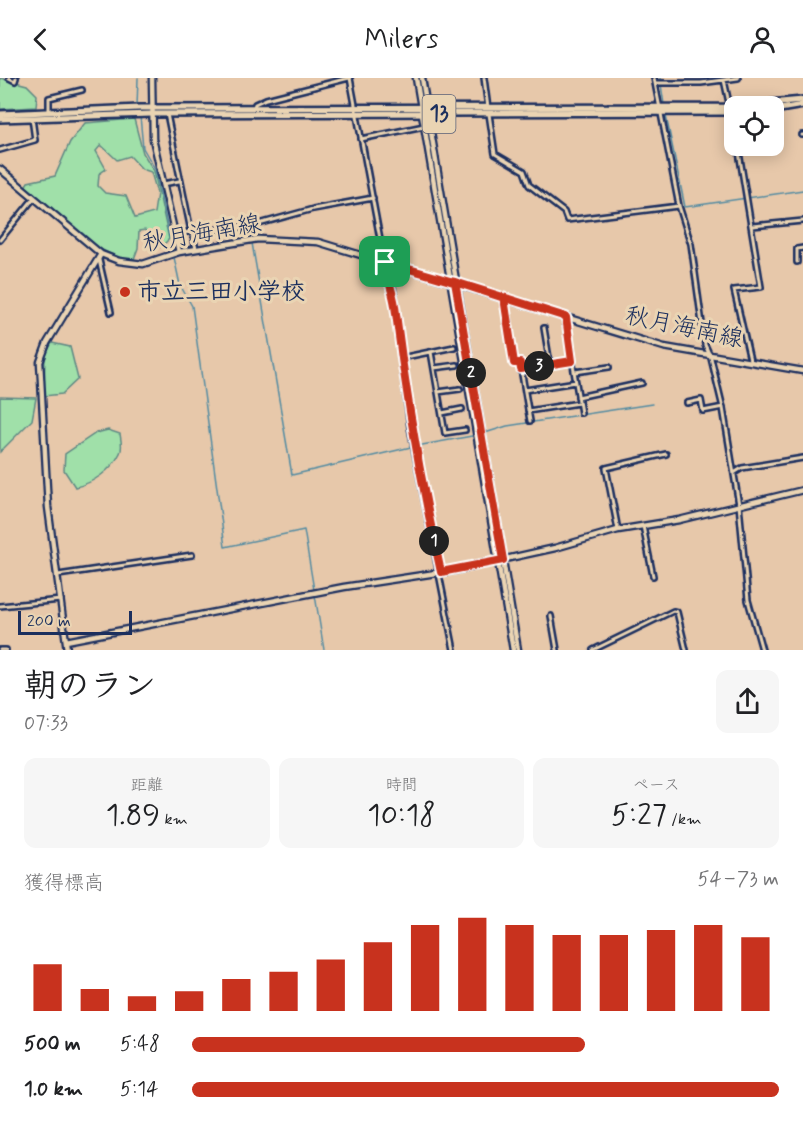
<!DOCTYPE html>
<html lang="ja">
<meta charset="utf-8">
<style>
:root{--surface:#fff;--page:#f6f6f6;--text:#202124;--muted:#757577;--accent:#c8321e}
body{margin:0;font-family:Mynerve,"Klee One",sans-serif;background:var(--page);color:var(--text);height:100vh;display:flex;flex-direction:column;font-size:22px;white-space:nowrap}
*{box-sizing:border-box;margin:0}
p{font-size:20px;color:var(--muted)}
.icon{flex:none;width:33px;height:33px;fill:none;stroke:currentColor;stroke-width:2;stroke-linecap:round;stroke-linejoin:round}
.map{position:relative;height:572px;overflow:hidden}
.drawer{display:flex;flex-direction:column;background:var(--surface);flex:1}
.drawer>*{flex:none}
.controls{position:absolute;left:724px;top:18px;display:grid;gap:12px}
.controls a{display:grid;place-items:center;width:60px;height:60px;border-radius:12px;background:var(--surface);box-shadow:0 3px 15px #0003;font-size:30px}
.scale{position:absolute;left:18px;bottom:15px;width:114px;box-sizing:border-box;padding-left:6px;border:3px solid #1b2f5e;border-top:0;font-size:16px;line-height:21px;white-space:nowrap;color:#1b2f5e;-webkit-text-stroke:4px #ead4b3;paint-order:stroke}
.pin{position:absolute;display:grid;place-items:center;width:51px;height:51px;color:#fff;margin:-26px;border-radius:12px;box-shadow:0 3px 9px #0006}
.km{position:absolute;width:30px;height:30px;margin:-15px;border-radius:50%;background:#222;color:#fff;font-size:16px;line-height:30px;text-align:center}
.round{display:grid;place-items:center;flex:none;width:63px;height:63px;border-radius:12px;background:var(--page)}
.overview{display:flex;align-items:center;justify-content:space-between;height:102px;padding:0 24px}
h1{font-size:33px;font-weight:600;line-height:45px}
.stats{display:grid;grid-template-columns:repeat(3,1fr);gap:9px;height:102px;padding:6px 24px}
.stats div{display:grid;align-content:center;border-radius:12px;background:var(--page);text-align:center}
.stats b{font-size:30px;font-weight:600}
.stats small{font-size:16px;font-weight:400}
.stats p{font-size:16px}
.chart{height:168px;padding:12px 24px}
.chart p{display:flex;justify-content:space-between}
.chart svg{width:100%;height:108px;margin-top:6px;stroke:var(--accent);stroke-width:6}
ul{padding:0 24px;list-style:none;font-size:20px}
li{display:grid;grid-template-columns:96px 72px 1fr;align-items:center;height:45px}
li i{height:15px;border-radius:8px;background:var(--accent)}
header{display:flex;justify-content:space-between;align-items:center;height:78px;padding:0 24px;background:var(--surface);font-size:27px;font-weight:600}
.map>svg:first-child{display:block}
</style>
<header><svg class="icon" aria-label="back" viewBox="0 0 24 24"><path d="M15 5l-7 7 7 7"/></svg>Milers<svg class="icon" aria-label="person" viewBox="0 0 24 24"><circle cx="12" cy="8" r="4"/><path d="M4 21q1-7 8-7t8 7"/></svg></header>
<div class="map">
<svg width="803" height="572" viewBox="0 0 803 572">
<rect width="100%" height="100%" fill="#e7c8aa"/>
<filter id="ink" filterUnits="userSpaceOnUse"><feTurbulence type="fractalNoise" baseFrequency=".0167" numOctaves="2"/><feDisplacementMap in="SourceGraphic" scale="12" xChannelSelector="R" yChannelSelector="G"/><feConvolveMatrix kernelMatrix="1 2 1 2 8 2 1 2 1" color-interpolation-filters="sRGB"/></filter>
<g filter="url(#ink)">
<path fill="#a0e0a9" stroke="#5e8884" stroke-width="1.5" fill-rule="evenodd" d="M0,0L27,7L37,17L36,29L0,31Z
M134,41L143,75L154,93L169,161L161,169L154,166L145,152L139,153L138,170L134,181C100,184 50,130 25,109L28,104L55,98L70,64L85,45ZM101,67L117,82L130,78L142,91L151,94L157,115L154,135L135,140L126,118L105,115L98,108L99,96L106,91L96,73Z
M52,265L70,269L78,301L62,316L44,318L45,277Z
M0,319L36,320L32,342L0,374Z
M108,352L120,356C121,362 123,370 120,375C112,392 92,406 75,409L64,392L65,376L96,355Z"/>
<g fill="none" stroke-linecap="round" stroke-linejoin="round">
<path stroke="#538ba2" stroke-width="1.5" d="M660,0L664,26
M137,28L138,0
M140,38L143,70L155,91L180,207L192,228L225,469L304,452L314,512
M666,38L685,129L803,112
M249,150L251,159
M195,155L229,152
M252,165L292,397L411,369L472,358
M485,355L507,348L652,326
M315,517L324,572"/>
<defs>
<path id="street" d="M9,0L15,3L16,0
M350,0L386,193L393,209L410,349L454,572
M484,0L488,30
M654,0L679,128L691,166L705,267L711,280L723,330L739,427L748,522L762,572
M724,2L735,53
M656,5H701L738,0
M254,29L255,26L266,21L349,0
M49,33V20L82,12
M167,36L191,153
M489,36L495,76L524,93L529,107L564,134L567,142L679,128
M802,57H803
M361,61L424,48
M738,68L761,209L734,212L750,282
M0,72L35,62L32,40
M163,106L179,103
M752,148L803,143
M192,153L196,171
M175,155L248,149L313,131L373,120
M0,162L34,120
M99,182L111,234
M797,184V171L803,170
M504,220L514,285H520L530,343
M565,239L581,335
M544,250L550,286
M431,274L445,355L465,352
M401,280L454,269
M434,290L457,287
M521,291L572,283
M575,294L609,289
M525,312L576,304
M438,314L460,311
M578,319L642,305
M687,325L701,322L703,333L723,329
M528,333L579,325
M442,335L462,331
M734,395L742,390L803,380
M643,448L653,498
M618,452L606,390L666,376
M58,497L192,477
M0,528L61,522
M551,538L557,572
M0,572H6
M593,572L673,533L677,534L686,572"/>
<path id="secondary" d="M152,0L153,61L179,174
M416,0L513,572
M422,0L518,572
M0,91L101,176L119,183L143,186L179,174L258,161L318,164L664,269L803,293
M66,563L344,509L456,492L555,470L618,452L679,442L803,412
M67,572L48,429L40,284L47,265L101,176"/>
<path id="primary" d="M735,28L803,22
M774,32L803,27
M0,36L140,30L735,29
M0,41L151,36L735,34"/>
</defs>
<use href="#street" stroke="#1b2f5e" stroke-width="8"/>
<use href="#secondary" stroke="#1b2f5e" stroke-width="9"/>
<use href="#primary" stroke="#1b2f5e" stroke-width="10"/>
<use href="#street" stroke="#ead4b3" stroke-width="3"/>
<use href="#secondary" stroke="#ead4b3" stroke-width="4.5"/>
<use href="#primary" stroke="#ead4b3" stroke-width="5"/>
</g>
</g>
<g fill="none" stroke-linecap="round" stroke-linejoin="round" filter="url(#ink)">
<defs>
<path id="route" d="M385,184C386,198 393,213 395,228C406,317 421,406 441,494L503,482L455,204L566,239L572,283L521,291L520,285H514L504,220L455,204L450,203L385,184"/>
</defs>
<use href="#route" stroke="#fff" stroke-width="12"/>
<use href="#route" stroke="#c8321e" stroke-width="8"/>
</g>
<circle fill="#c8321e" stroke="#ead4b3" stroke-width="2" cx="125" cy="214" r="6"/>
<g text-anchor="middle" dominant-baseline="central" stroke-width="6" stroke-linejoin="round" paint-order="stroke">
<rect fill="#ead4b3" stroke="#596078" stroke-width="1.5" x="422.5" y="17" width="33" height="38" rx="4.5"/>
<g font-size="22" font-weight="bold" fill="#1b2f5e">
<text x="439" y="36">13</text>
</g>
<g font-size="24" fill="#1b2f5e" stroke="#ead4b3">
<text transform="translate(202 156) rotate(-10)">秋月海南線</text>
<text transform="translate(684 250) rotate(12)">秋月海南線</text>
</g>
<g font-size="24" font-weight="bold" fill="#1b2f5e" stroke="#ead4b3" text-anchor="start">
<text x="137" y="214">市立三田小学校</text>
</g>
</g>
</svg>
<div class="controls">
<a><svg class="icon" aria-label="locate" viewBox="0 0 24 24"><circle cx="12" cy="12" r="6"/><path d="M12 2v4M12 18v4M2 12h4M18 12h4"/></svg></a>
</div>
<div class="scale">200 m</div>
<div class="pin" style="left:385px;top:184px;background:#1e9e55"><svg class="icon" aria-label="arrive" viewBox="0 0 24 24"><path d="M6 21V4h12l-3 4 3 4H6"/></svg></div>
<b class="km" style="left:434px;top:463px">1</b>
<b class="km" style="left:471px;top:295px">2</b>
<b class="km" style="left:539px;top:288px">3</b>
</div>
<section class="drawer">
<div class="overview"><div><h1>朝のラン</h1><p>07:33</p></div><a class="round"><svg class="icon" aria-label="share" viewBox="0 0 24 24"><path d="M12 15V3M7 8l5-5 5 5M5 13v7h14v-7"/></svg></a></div>
<div class="stats">
<div><p>距離</p><b>1.89<small> km</small></b></div>
<div><p>時間</p><b>10:18</b></div>
<div><p>ペース</p><b>5:27<small> /km</small></b></div>
</div>
<div class="chart"><p><span>獲得標高</span>54–73 m</p>
<svg viewBox="0 0 160 44" preserveAspectRatio="none"><path d="M5 44V25M15 44V35M25 44V38M35 44V36M45 44V31M55 44V28M65 44V23M75 44V16M85 44V9M95 44V6M105 44V9M115 44V13M125 44V13M135 44V11M145 44V9M155 44V14"/></svg>
</div>
<ul>
<li><b>500 m</b>5:48<i style="width:67%"></i></li>
<li><b>1.0 km</b>5:14<i style="width:100%"></i></li>
</ul>
</section>
